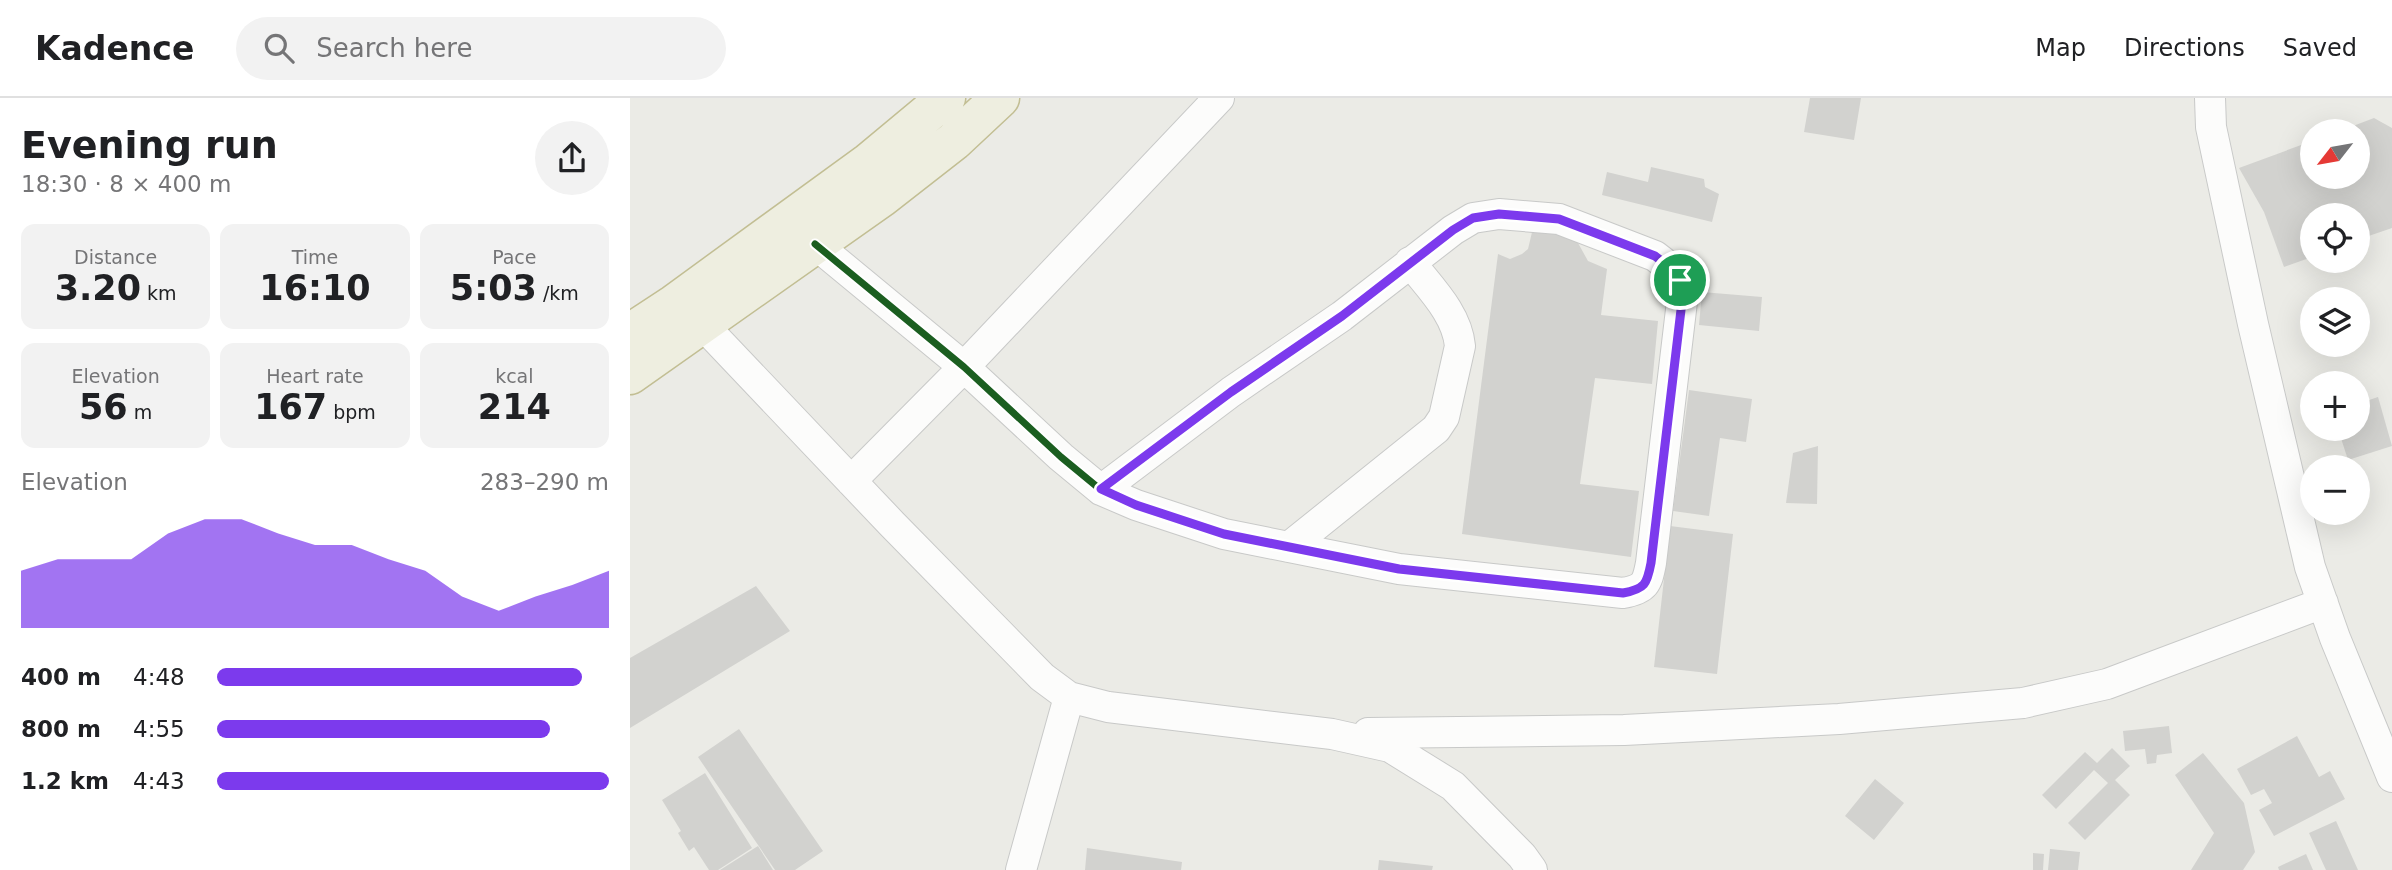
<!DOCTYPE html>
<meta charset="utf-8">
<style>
:root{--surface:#fff;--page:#f2f2f2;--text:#202124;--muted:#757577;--line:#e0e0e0;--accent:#7c3aed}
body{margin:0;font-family:"DejaVu Sans",sans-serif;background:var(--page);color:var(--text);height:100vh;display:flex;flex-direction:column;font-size:26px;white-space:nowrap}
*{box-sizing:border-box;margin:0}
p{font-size:23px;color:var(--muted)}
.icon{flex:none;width:38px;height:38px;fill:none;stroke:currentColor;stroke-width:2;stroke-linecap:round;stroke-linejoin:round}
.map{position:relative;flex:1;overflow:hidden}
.drawer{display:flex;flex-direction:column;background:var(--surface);width:630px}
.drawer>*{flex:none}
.needle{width:46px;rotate:239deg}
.buttons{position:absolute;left:1670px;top:21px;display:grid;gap:14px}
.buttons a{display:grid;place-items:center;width:70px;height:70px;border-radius:50%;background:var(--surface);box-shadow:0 7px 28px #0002;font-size:35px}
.pin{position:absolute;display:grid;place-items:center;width:60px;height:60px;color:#fff;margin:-30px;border:4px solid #fff;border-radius:50%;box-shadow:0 2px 7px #0007}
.round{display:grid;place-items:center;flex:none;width:74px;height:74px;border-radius:37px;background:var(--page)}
.headline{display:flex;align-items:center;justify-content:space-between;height:119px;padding:0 21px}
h1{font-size:38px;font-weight:800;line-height:52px}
.metrics{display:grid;grid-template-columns:repeat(3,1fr);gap:10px;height:119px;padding:7px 21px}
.metrics div{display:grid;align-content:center;border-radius:14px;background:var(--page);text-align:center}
.metrics b{font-size:35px;font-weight:800}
.metrics small{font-size:19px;font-weight:400}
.metrics p{font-size:19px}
.chart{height:196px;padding:14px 21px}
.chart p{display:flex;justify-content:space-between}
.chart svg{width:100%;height:126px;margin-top:7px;fill:var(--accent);opacity:.7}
ul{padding:0 21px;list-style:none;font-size:23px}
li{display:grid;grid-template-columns:112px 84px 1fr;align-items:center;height:52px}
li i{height:18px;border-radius:9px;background:var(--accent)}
header{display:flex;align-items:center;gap:42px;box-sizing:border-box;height:98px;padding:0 35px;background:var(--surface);border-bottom:2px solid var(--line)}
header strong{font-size:33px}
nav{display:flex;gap:38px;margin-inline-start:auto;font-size:24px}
.search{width:490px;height:63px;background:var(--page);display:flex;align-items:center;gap:18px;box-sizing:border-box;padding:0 24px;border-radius:38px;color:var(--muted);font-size:26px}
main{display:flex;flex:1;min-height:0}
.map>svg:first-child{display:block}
</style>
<header>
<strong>Kadence</strong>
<div class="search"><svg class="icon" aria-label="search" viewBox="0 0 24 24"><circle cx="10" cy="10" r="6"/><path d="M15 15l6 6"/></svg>Search here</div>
<nav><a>Map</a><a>Directions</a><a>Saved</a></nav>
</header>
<main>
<section class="drawer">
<div class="headline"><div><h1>Evening run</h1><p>18:30 · 8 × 400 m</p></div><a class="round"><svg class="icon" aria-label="share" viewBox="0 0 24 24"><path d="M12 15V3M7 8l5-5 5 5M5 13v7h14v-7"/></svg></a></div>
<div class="metrics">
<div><p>Distance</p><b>3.20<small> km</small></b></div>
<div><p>Time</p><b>16:10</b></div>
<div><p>Pace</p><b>5:03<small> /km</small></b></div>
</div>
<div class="metrics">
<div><p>Elevation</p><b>56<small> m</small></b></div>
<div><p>Heart rate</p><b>167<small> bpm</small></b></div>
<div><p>kcal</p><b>214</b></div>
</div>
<div class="chart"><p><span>Elevation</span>283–290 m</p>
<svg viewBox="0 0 160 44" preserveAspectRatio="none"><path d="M0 44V24L10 20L20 20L30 20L40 11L50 6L60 6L70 11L80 15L90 15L100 20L110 24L120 33L130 38L140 33L150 29L160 24V44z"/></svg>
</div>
<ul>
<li><b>400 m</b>4:48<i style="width:93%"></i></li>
<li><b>800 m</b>4:55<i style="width:85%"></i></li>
<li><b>1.2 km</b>4:43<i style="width:100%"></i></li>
</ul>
</section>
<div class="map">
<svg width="1762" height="772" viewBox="0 0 1762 772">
<rect width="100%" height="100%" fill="#ebebe6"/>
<path fill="#d2d2cf" d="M1180,0H1231L1224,42L1174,34Z
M1744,20L1762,30V130L1727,142V117H1682V159L1654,169L1634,114L1609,70L1682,43V79H1727V33H1710Z
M1021,69L1074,81L1075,89L1089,96L1082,124L972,97L977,74L1018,84Z
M903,130L946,133L948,145L958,163L977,171L971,217L1028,223L1022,286L965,280L950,386L1009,393L1001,459L832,436L868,156L880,161L892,156L898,151Z
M1072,194L1132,199L1129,233L1069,227Z
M1059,292L1122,301L1116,344L1090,340L1079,418L1043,413Z
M1748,299L1762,348L1718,362L1708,331H1727V306Z
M1188,348L1187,406L1156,405L1163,355Z
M1040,428L1103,436L1087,576L1024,569Z
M126,488L160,533L0,630V560Z
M1539,628L1542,655L1527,657L1526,665L1517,666L1515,651L1495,653L1493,633Z
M109,631L193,753L165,772H145L68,659Z
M1667,638L1689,679L1700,673L1715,701L1644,738L1629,712L1642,705L1634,691L1621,697L1607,671Z
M1482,650L1500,668L1485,682L1500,697L1455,742L1438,725L1478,685L1464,672L1426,711L1412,697L1455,654L1467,665Z
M1573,655L1614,705L1625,754L1613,772H1561L1584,735L1545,677Z
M75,675L122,750L88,772H79L64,749L59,753L48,735L51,733L32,702Z
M1245,681L1274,705L1244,742L1215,718Z
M1706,723L1728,772H1696L1679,735Z
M128,748L143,772H90Z
M457,750L552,764L551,772H455Z
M1420,751L1450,754L1448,772H1418Z
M1403,755L1414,756L1413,772H1403Z
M1676,756L1683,772H1649L1648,769Z
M749,762L803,768L802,772H748Z"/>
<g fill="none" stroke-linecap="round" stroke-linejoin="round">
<defs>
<path id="minor" d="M1580,0L1581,29L1623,226L1680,469L1705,540L1762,679
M185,146L334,269L431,359L471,392L506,407L594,436L769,471L993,495C1015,491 1017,486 1021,465L1053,195L1050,182L1043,172L1025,158L929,121L869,116L843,120L823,132L712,218L601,294L471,392
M73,227L262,426L412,579L439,599L478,609L702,636L760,649L823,688L892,758L902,772
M221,383L334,269L589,0
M659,449L806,331L814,319L830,248C827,215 799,189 780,164
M738,635L994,632L1209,621L1393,605L1477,586L1693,505
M391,772L439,599"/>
<path id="highway" d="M0,235L44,206L239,64L316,0
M0,277L251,100L324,43L370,0"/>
</defs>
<use href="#minor" stroke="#c8c9c8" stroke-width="32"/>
<use href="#highway" stroke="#c2be93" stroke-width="41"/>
<use href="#minor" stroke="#fcfcfb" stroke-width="30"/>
<use href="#highway" stroke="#eeeee0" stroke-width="38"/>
<defs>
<path id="cycleway" d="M185,146L334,269L431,359L471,392L506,407L594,436L769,471L993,495C1015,491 1017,486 1021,465L1053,195L1050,182L1043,172L1025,158L929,121L869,116L843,120L823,132L712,218L601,294L471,392"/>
</defs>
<use href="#cycleway" stroke="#fff" stroke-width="11"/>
<use href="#cycleway" stroke="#1b5e20" stroke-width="7"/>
</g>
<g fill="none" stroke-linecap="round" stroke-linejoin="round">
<defs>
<path id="route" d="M869,116L929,121L1025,158L1043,172L1050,182L1053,195L1021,465C1017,486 1015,491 993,495L769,471L594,436L506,407L471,391L601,294L712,218L823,132L843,120Z"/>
</defs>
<use href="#route" stroke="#fff" stroke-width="14"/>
<use href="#route" stroke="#7c3aed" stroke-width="9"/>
</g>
</svg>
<div class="buttons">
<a><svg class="needle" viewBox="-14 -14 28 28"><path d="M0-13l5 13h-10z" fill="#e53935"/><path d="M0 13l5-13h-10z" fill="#757577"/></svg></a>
<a><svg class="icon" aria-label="locate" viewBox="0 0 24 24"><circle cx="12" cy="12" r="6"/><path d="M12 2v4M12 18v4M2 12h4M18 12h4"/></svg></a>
<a><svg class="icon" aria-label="layers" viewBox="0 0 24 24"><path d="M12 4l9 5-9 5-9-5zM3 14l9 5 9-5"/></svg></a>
<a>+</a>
<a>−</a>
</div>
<div class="pin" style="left:1050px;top:182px;background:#1e9e55"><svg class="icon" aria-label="arrive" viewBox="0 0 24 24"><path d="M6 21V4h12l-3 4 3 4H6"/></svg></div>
</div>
</main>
